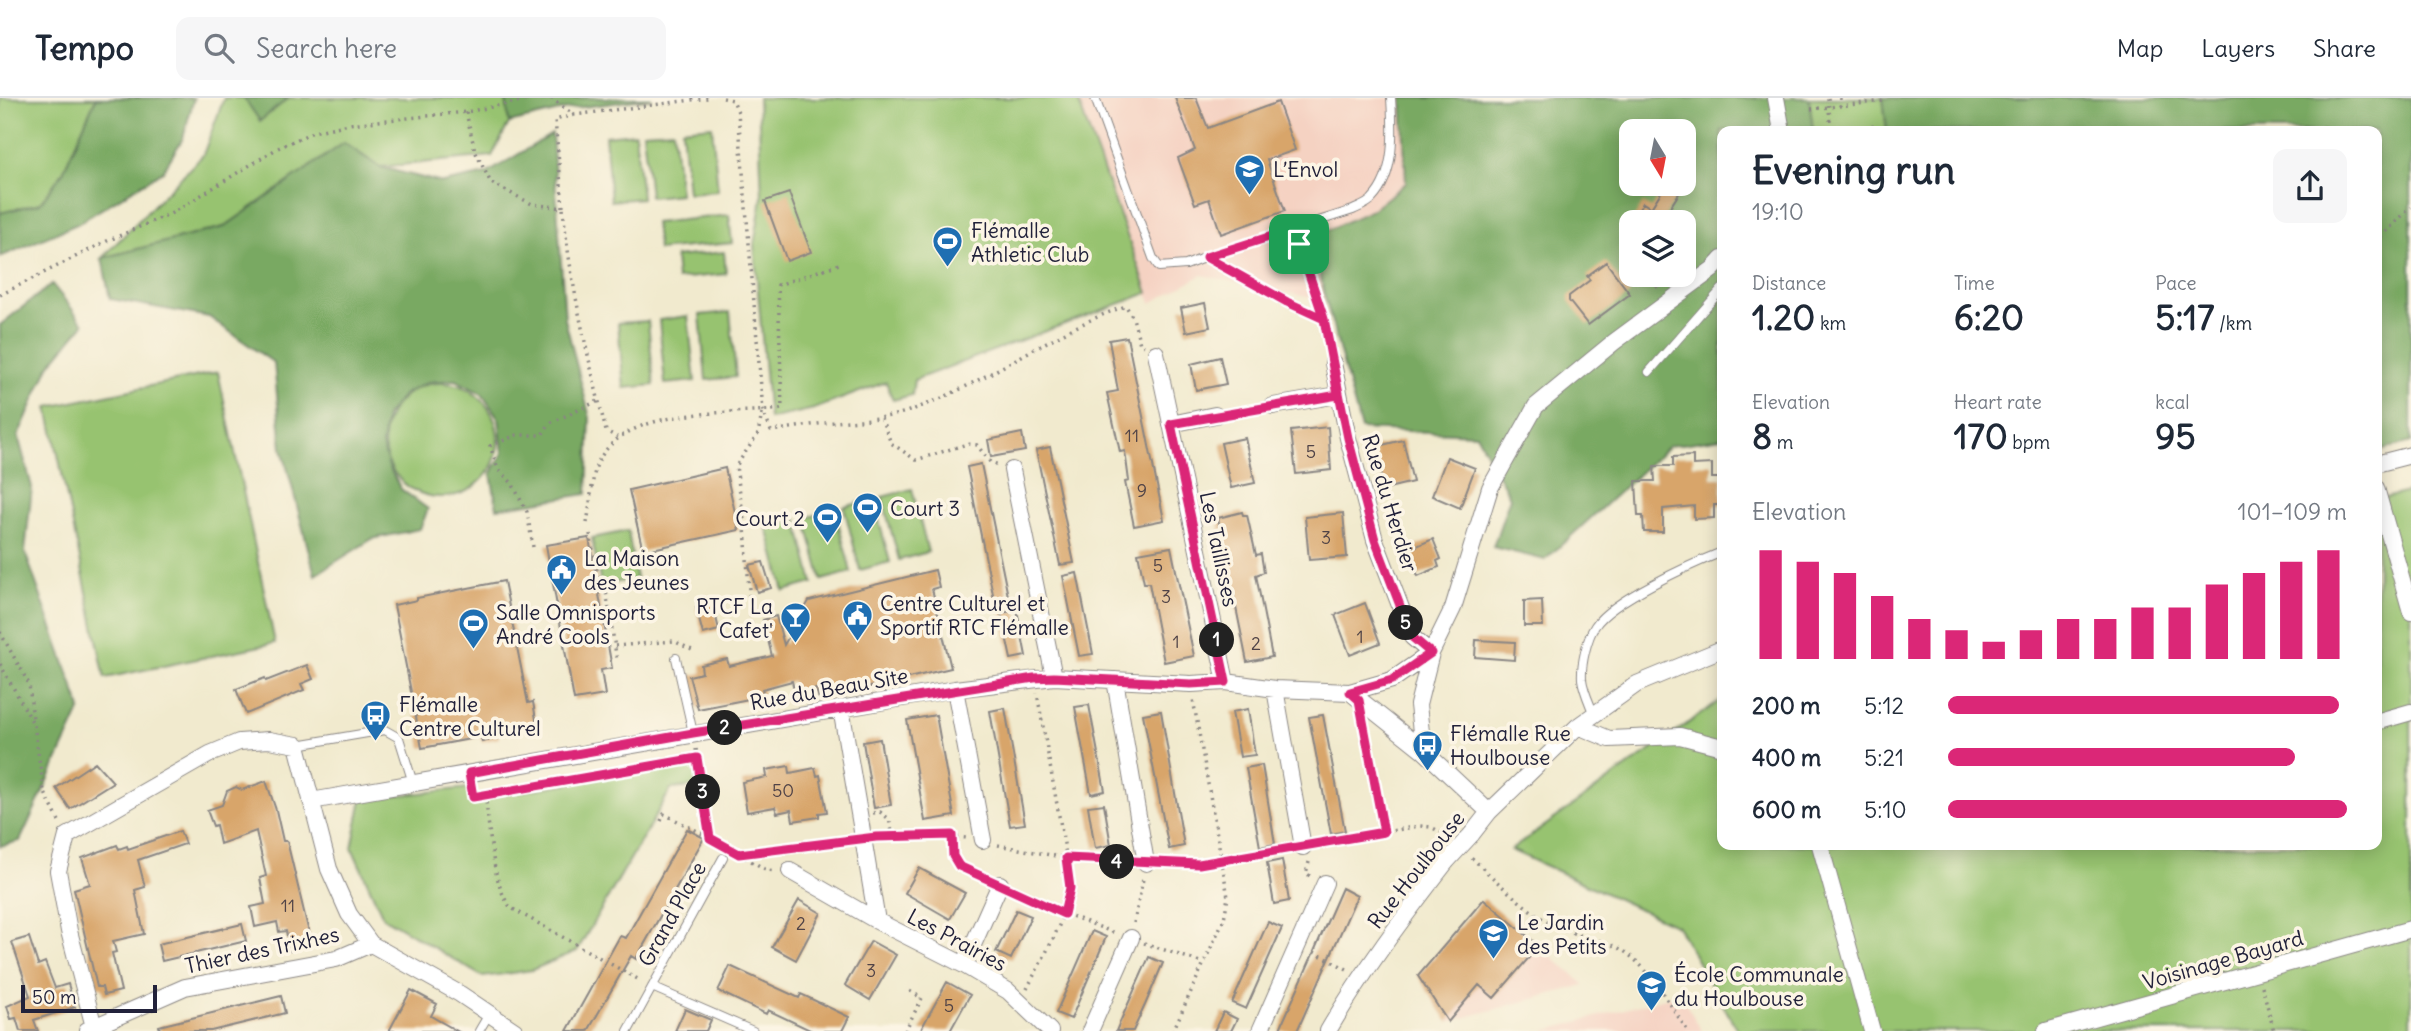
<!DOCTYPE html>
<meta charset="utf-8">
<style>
:root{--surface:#fff;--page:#f6f6f7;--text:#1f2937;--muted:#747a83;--line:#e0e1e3;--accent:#db2777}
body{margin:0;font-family:Delius,sans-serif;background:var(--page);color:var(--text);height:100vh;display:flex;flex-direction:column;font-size:26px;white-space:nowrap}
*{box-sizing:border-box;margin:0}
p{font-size:23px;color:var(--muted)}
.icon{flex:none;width:38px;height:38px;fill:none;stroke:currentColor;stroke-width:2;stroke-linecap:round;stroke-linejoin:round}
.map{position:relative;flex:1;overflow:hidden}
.panel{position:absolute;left:1717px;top:28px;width:665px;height:724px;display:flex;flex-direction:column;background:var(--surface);border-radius:14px;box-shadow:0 4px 18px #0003}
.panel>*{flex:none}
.needle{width:46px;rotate:170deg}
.fabs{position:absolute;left:1619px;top:21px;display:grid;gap:14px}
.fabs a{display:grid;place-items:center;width:77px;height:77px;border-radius:14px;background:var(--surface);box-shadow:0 4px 18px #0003;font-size:35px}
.scale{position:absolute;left:21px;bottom:18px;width:136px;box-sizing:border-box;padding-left:7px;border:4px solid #22223b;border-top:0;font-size:19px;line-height:24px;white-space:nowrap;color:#22223b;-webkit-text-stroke:5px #fcf5e5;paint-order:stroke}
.pin{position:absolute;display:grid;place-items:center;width:60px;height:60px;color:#fff;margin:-30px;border-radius:14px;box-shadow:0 4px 10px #0006}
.km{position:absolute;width:35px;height:35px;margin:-18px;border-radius:50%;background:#222;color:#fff;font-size:19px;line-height:35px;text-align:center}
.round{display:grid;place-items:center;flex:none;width:74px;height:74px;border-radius:14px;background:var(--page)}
.summary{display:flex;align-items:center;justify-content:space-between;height:119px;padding:0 35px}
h1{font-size:38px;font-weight:700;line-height:52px}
.stats{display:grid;grid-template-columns:repeat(3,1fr);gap:10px;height:119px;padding:7px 35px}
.stats div{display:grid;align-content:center}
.stats b{font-size:35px;font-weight:700}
.stats small{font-size:19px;font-weight:400}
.stats p{font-size:19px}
.chart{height:196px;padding:14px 35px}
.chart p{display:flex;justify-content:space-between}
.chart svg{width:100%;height:126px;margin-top:7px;stroke:var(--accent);stroke-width:6}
ul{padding:0 35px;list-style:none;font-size:23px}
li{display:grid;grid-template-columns:112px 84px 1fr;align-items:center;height:52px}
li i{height:18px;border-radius:9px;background:var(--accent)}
header{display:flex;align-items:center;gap:42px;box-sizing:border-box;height:98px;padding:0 35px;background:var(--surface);border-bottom:2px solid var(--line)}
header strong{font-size:33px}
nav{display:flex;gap:38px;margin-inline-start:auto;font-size:24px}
.search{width:490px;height:63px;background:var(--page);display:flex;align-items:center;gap:18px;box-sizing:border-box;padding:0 24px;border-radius:14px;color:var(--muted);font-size:26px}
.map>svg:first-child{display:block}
</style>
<header>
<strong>Tempo</strong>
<div class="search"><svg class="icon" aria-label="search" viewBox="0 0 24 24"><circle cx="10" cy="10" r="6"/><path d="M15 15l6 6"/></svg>Search here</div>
<nav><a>Map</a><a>Layers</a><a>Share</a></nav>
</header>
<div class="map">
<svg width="2411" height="933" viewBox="0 0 2411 933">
<rect width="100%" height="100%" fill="#fcf5e5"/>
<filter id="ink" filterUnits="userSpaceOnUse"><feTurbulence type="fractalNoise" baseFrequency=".0143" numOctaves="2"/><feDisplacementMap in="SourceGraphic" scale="14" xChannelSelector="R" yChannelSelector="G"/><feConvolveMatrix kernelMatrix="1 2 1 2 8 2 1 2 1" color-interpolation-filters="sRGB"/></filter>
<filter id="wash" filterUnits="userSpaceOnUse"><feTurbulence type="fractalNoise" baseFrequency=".00686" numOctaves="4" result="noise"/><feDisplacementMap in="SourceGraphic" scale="28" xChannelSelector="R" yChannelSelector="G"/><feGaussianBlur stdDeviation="1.57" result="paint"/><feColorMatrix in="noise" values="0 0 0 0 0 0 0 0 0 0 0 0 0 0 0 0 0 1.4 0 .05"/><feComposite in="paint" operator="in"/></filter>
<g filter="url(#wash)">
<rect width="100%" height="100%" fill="#f1eace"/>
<path fill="#f5d2c2" d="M1076,0H1402L1406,84L1372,112L1312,139L1326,203L1202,177L1151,205Z
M1484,801L1585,887L1448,924L1418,878Z
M1680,896L1702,933H1544Z"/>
<path fill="#97c370" stroke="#5c7256" stroke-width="2" d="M0,0H96L63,74L40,106L0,115Z
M224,0H506L509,25L492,58L380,69L344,46L224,129L102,160L203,57Z
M758,0H1077L1148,195L914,282L912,297L893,302L886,284L814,311L769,321L754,147L762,99Z
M1809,0H1883L1887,33H1813Z
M712,28L718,93L688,95L682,31Z
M673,32L680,96L650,99L643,34Z
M635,35L642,100L611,103L605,38Z
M729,117L732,145L658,152L655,125Z
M724,154L726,176L677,181L675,159Z
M730,214L736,279L706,282L700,217Z
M688,218L695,283L665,286L659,222Z
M648,223L654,287L624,290L618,225Z
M218,274L275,545L105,580L48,309Z
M384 342a57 57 0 1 1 114 0a57 57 0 1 1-114 0Z
M912,391L928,454L899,462L882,399Z
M2411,393V933H1738L1677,828L1511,752L1722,601V747H2376L2377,402Z
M873,401L890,464L860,472L844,409Z
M835,412L851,474L822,482L805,420Z
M797,422L813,485L784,493L767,430Z
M628,433L636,481L601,487L592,440Z
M694,664L698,688L671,691L577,853L532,872L483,879L383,819L352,750L362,701L469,690L471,702Z"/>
<path fill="#79a962" stroke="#4e664e" stroke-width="2" fill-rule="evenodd" d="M96,0H194L183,40L163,73L77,126L0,159V115L40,105L63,74Z
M244,0H289L260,23Z
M506,0H652L568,11L509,25Z
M1402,0H1809L1813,33H1722V340L1669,348L1545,462L1493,449L1510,399L1476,336L1361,331L1326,203L1312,139L1372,112L1406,85ZM1631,33H1684V86H1631ZM1631,124H1684V177H1631Z
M1883,0H2411V344L2377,354L2376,33H1887Z
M552,36L565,221L590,320L587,396L497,410L491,376L503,355L499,321L482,296L456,282L428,284L404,296L386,318L382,347L390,371L401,391L428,411L420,431L372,441L315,477L282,350L274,265L209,219L110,201L102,160L224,129L344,45L380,69L443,85L486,76Z
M52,186L84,226L49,268L18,338L32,389L25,454L81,611L20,743L0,748V227Z"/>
<g id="blocks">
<path fill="#d8a56b" d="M1175,0H1196L1208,30L1278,4L1295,52L1267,62L1285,113L1221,136L1209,101L1195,106L1178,60L1195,52Z
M1666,86H1685L1664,119L1672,124H1631L1643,105L1651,110Z
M789,95L811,154L787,163L765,103Z
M1606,164L1630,196L1588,227L1569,203V198L1590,182L1587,178Z
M1205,205L1210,229L1186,234L1181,210Z
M1127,239L1164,422L1134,428L1125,384L1129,383L1125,353L1120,354L1107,295L1118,293L1109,242Z
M1220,259L1226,286L1196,292L1191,266Z
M1328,329L1331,372L1296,376L1291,333Z
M1022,335L1025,353L991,359L988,342Z
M1245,340L1255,385L1231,390L1221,345Z
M1403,342L1413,384L1384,391L1374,349Z
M1050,349L1074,465L1060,467L1036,352Z
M1693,358V367L1712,366V380H1722V407H1714V420L1694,421V408L1663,411V434H1644L1643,418H1638L1636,383H1655L1654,368H1673V359Z
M1447,359L1475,370L1460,410L1432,398Z
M981,366L1009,503L995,506L967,369Z
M725,370L739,432L643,453L629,392Z
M1242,414L1243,417H1247L1256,457L1261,456L1264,474L1256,477L1272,559L1247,564L1218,420Z
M1343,415L1347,459L1309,462L1305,419Z
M589,440L612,570L601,572L605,597L574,602L546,447Z
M1433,441L1441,461L1437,463L1439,469L1418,478L1407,452Z
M1171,449L1194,558L1164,564L1149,485H1144L1138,455Z
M763,464L771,490L757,494L749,467Z
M935,472L939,489L932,491L951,570L819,601L816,591L795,596L792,583L762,591L764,598L698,611L689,578L702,575L701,567L727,561L729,568L772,558L763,522L776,518L784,547L809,503Z
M1077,475L1093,556L1079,558L1063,478Z
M504,483L528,605L533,604L537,627L498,635L499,640L482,644L481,639L422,650L394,507L417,502V500Z
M1542,502L1543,528H1524V503Z
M1365,505L1380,545L1350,557L1335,517Z
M713,506L719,532L703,536L696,510Z
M1017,512L1026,558L1011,561L1001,515Z
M1476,542L1515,544L1514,562L1475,559Z
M307,567L313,581L301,586L304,592L246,616L236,591L265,580L266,583Z
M1089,607L1105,693L1091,696L1075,609Z
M1005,610L1025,726L1010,728L990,613Z
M1248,611L1255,657L1240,659L1232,614Z
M1161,613L1184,748L1169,751L1143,616Z
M936,617L954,718L925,723L907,622Z
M1323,617L1345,733L1331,736L1309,619Z
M880,641L891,707L874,710L863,644Z
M95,664L113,684L70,711L56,690Z
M1262,667L1275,746L1260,749L1246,670Z
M789,668L790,675L815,670L817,678L820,677L827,714L819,715V719L793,723L791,712L777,715L775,709L747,714L742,684L767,679L766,672Z
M266,683L276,712L283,743H287L310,839L305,840L307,848L290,853L286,833L279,834L277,824L255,829L251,809L265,806L260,780L266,778L256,733L220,746L216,727L213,728L207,712L222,707L227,693L236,689L242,692Z
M1104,706L1111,747L1095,750L1088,708Z
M687,731L704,740L636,861L631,858L588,933H567L620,838L626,840Z
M180,733L185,746L138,762L145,789L135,792L144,836L113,843L116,854L112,855L121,893L104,897L102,889H97L74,791L90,786L82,760L117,747L119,751L127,748L128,751Z
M1282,762L1289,803L1274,806L1267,765Z
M919,770L965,795L950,821L905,795Z
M1342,790L1357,798L1297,933H1279Z
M1484,801L1539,848L1494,900L1479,887L1448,924L1418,878Z
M799,802L821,815L796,862L772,849Z
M1016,812L1031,818L1011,861L996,854Z
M1268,824L1282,830L1246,911L1232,905Z
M242,826L246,843L162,863L158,846Z
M1092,833L1106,839L1071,921L1056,915Z
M29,839L38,867L45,864L55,890L68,886L75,909L34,922L38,933H20L16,920L11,921L7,908L30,898L12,844Z
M871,843L896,857L870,902L845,887Z
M1149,859L1163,865L1145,907L1133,933H1116Z
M730,868L799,900L801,896L849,919L842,933H812L768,912L766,916L718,893Z
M947,884L970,897L950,933H920Z
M411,892L437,906L431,918L457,933H389Z
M281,898L285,915L211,933H160L159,928Z
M685,911L711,922L706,933H675Z
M1223,914L1237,921L1231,933H1214Z"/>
</g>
</g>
<g filter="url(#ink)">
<use href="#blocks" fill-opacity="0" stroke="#8a8684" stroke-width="2"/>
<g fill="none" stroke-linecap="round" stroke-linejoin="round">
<defs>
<path id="service" d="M1095,0L1153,160L1159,169L1186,167L1206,159L1287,204L1324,221L1333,265
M1298,130L1299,146L1324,221
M1206,159L1353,112C1359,109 1368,106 1372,101C1396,76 1393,32 1391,0
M1649,274L1722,191
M676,560L693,635
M1594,617C1590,606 1583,592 1582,581C1581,566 1587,540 1595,528C1612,502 1692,466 1722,454
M297,647L385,632L399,640L413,685
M652,889L753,933
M479,933L489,916
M628,933L723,760"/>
<path id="minor" d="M1776,0L1782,33
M1156,255L1226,584
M1333,265L1348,340L1375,442L1412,539L1431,555
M1273,308L1338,297
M1171,326L1215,317
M2376,366L2411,357
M1012,372L1054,579
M2376,390L2411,514
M1115,582L1146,765
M955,591L983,742
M1275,591L1303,749
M1350,594L1392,582L1431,555
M841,610L861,727
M2376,624L2411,614
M1578,628L1609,641L1680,638L1722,649
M1423,652L1418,607L1431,555L1453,510L1490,390L1536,308L1614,244L1713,171L1722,161
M311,703L955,591L1054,579L1191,586L1226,584L1275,591L1350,594L1423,652L1489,714
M1471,737L1489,714L1578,628L1637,586L1722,551
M1820,747L1872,933
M865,752L877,823
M790,773L877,823L964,867L1008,893L1050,933
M964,867L1000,786
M87,932L185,889L336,861L371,846
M95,933L69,833L58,773L67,738L210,656L239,644L269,642L297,647L329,771L349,816L371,846L460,896L515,933
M1090,933L1131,840
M1260,933L1325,785
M1328,933C1363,873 1404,818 1446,764
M2046,933L2411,831"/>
</defs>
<use href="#service" stroke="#8a8684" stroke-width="10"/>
<use href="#minor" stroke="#8a8684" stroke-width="18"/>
<path stroke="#8a8684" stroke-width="3.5" stroke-dasharray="2 5" stroke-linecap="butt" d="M551,0L574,17L708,0
M723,0L733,2L738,14L763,313L771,333C792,330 813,326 835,324C859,322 885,321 909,313C985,287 1049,234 1126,208L1133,220L1140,246L1144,248
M1828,0L1831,33
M1840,0V8
M1811,11L1884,3
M466,14L475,53L491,85L532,106L563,110C570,185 588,259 606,333L617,339
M1837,33L1875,28V33
M563,109L555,22L574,17
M2376,144L2411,109
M1648,177L1659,191
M0,197L107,143L172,115L278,50L313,34L349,26L466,14L537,0
M1231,315L1258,310
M881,320L891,345L916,362L967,346L977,347L990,364L999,367
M587,425C590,410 592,378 597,366C624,307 728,317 782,311L778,187L842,165
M590,436L600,488L606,493L617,563
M533,449L527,414L512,385L498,371L490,348L517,337H542L550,325L598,303
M0,534L29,586L33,622
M752,540L745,429L736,368L758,336L762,315
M615,548L674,543L696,554
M0,566L34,627L44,693L60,725
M1364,626L1384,734
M696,651L711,740L723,747
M472,691L473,699L485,697C490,729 491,785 511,810L641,883
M485,697L697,660
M873,715L880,714L889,721L893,738
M661,723L664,716L711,740
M952,737C954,768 958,767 985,779
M880,739L926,736L967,740
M1317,746L1419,728L1431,729L1448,738
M998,747L1066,760L1129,764
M739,756L848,743
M739,756L767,772L775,773
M1472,760C1494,781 1532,818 1559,830C1582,840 1610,841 1629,857C1654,876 1670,908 1688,933
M1309,764L1306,775L1310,778
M1161,766H1199L1289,751
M1015,792L1064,815L1117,836
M1134,825L1143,781
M1144,845L1203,865
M1314,854L1347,871
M2262,888L2274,933
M1027,891C1044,856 1070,819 1070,779L1037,595
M905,933L922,900L906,891
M1173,933L1224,821L1228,799L1193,601"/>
<use href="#service" stroke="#fff" stroke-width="8"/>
<use href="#minor" stroke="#fff" stroke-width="16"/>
<defs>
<path id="minor-bridge" d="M861,727L865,752
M1446,764L1471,737"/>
</defs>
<use href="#minor-bridge" stroke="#8a8684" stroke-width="18" stroke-linecap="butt"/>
<use href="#minor-bridge" stroke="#fff" stroke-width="16"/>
</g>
</g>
<g fill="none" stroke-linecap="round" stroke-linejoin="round" filter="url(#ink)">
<defs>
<path id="route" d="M1299,146L1324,221L1338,297L1171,326L1226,584L1191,586L1054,579L1034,580L693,635L469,675L473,699L697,660L710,740L739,756L876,739L952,737L953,758L959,768L1064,816L1070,790L1066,760L1199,766L1384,734L1359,602L1350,594L1392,582L1431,555L1412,539L1375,442L1348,340L1324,221L1287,204L1206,159L1297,130L1299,146"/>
</defs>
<use href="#route" stroke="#fff" stroke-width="14"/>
<use href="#route" stroke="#db2777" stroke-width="9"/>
</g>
<defs>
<symbol id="school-pin" viewBox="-11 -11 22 30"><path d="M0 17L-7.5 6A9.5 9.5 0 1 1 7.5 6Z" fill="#1f6fb2" stroke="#fcf5e5"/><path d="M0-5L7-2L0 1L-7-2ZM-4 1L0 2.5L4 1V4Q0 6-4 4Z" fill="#fff"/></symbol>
<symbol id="stadium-pin" viewBox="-11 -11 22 30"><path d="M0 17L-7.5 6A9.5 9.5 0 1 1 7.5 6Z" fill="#1f6fb2" stroke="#fcf5e5"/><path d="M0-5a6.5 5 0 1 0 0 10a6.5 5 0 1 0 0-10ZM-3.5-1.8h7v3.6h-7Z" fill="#fff"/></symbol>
<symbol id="civic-pin" viewBox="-11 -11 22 30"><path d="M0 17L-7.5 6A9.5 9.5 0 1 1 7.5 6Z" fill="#1f6fb2" stroke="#fcf5e5"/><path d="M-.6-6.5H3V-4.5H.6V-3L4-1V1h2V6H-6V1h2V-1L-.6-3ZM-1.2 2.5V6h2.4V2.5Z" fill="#fff"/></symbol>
<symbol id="bar-pin" viewBox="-11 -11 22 30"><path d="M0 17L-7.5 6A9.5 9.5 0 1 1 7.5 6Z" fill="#1f6fb2" stroke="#fcf5e5"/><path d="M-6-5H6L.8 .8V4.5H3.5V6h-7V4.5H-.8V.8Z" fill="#fff"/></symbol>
<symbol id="bus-pin" viewBox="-11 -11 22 30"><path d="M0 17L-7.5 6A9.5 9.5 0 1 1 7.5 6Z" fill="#1f6fb2" stroke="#fcf5e5"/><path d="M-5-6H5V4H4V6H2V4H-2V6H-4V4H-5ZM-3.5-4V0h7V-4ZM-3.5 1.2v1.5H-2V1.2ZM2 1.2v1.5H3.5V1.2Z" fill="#fff"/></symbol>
</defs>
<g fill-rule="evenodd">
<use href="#school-pin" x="1232" y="54" width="35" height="47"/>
<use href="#stadium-pin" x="930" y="126" width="35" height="47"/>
<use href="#stadium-pin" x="850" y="392" width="35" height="47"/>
<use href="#stadium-pin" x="810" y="402" width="35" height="47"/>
<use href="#civic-pin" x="544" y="454" width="35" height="47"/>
<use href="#civic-pin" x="840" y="500" width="35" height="47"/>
<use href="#bar-pin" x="778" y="502" width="35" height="47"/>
<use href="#stadium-pin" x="456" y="508" width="35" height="47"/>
<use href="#bus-pin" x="358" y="600" width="35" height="47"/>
<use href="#bus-pin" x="1410" y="630" width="35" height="47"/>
<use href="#school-pin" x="1476" y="818" width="35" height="47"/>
<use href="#school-pin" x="1634" y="870" width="35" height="47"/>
</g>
<g text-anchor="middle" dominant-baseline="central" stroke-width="7" stroke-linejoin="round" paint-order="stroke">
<g font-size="18" fill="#504347">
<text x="1132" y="337">11</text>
<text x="1311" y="353">5</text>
<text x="1142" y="392">9</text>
<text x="1326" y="439">3</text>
<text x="1158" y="467">5</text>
<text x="1166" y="498">3</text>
<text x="1360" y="538">1</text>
<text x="1176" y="543">1</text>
<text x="1256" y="545">2</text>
<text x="783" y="692">50</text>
<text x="288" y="807">11</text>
<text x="801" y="825">2</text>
<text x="871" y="872">3</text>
<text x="949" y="907">5</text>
</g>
<g font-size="21" fill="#22223b" stroke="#fcf5e5" text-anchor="start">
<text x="1273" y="71">L’Envol</text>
<text x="971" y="132">Flémalle<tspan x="971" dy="24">Athletic Club</tspan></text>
<text x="890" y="410">Court 3</text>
<text x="805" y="420" text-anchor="end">Court 2</text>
<text x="584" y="460">La Maison<tspan x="584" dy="24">des Jeunes</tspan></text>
<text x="880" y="505">Centre Culturel et<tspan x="880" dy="24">Sportif RTC Flémalle</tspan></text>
<text x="773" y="508" text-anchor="end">RTCF La<tspan x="773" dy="24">Cafet'</tspan></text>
<text x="496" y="514">Salle Omnisports<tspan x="496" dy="24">André Cools</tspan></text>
<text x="399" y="606">Flémalle<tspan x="399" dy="24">Centre Culturel</tspan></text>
<text x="1450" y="635">Flémalle Rue<tspan x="1450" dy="24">Houlbouse</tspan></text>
<text x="1517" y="824">Le Jardin<tspan x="1517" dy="24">des Petits</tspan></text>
<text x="1674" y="876">École Communale<tspan x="1674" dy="24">du Houlbouse</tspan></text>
</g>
<g font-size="21" fill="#22223b" stroke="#fcf5e5">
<text transform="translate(1390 405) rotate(73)">Rue du Herdier</text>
<text transform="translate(1219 451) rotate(78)">Les Taillisses</text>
<text transform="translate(829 591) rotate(-10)">Rue du Beau Site</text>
<text transform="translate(1416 772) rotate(-52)">Rue Houlbouse</text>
<text transform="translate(672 816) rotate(-61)">Grand Place</text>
<text transform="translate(957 842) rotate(28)">Les Prairies</text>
<text transform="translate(262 852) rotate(-12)">Thier des Trixhes</text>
<text transform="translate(2223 862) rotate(-16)">Voisinage Bayard</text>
</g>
</g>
</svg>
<div class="fabs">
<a><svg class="needle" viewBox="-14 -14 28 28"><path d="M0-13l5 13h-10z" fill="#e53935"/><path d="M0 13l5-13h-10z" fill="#747a83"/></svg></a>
<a><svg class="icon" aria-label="layers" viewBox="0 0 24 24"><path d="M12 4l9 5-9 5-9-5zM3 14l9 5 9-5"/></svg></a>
</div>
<div class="scale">50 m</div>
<div class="pin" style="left:1299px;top:146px;background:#1e9e55"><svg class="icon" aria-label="arrive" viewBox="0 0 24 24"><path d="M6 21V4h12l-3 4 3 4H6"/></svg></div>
<b class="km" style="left:1217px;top:542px">1</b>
<b class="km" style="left:725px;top:630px">2</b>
<b class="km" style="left:703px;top:694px">3</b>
<b class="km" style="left:1117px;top:764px">4</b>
<b class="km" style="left:1406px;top:525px">5</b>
<section class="panel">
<div class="summary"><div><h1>Evening run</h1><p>19:10</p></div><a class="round"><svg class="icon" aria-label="share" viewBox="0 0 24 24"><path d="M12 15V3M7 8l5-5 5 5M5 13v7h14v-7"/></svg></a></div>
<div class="stats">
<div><p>Distance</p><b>1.20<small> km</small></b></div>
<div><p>Time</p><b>6:20</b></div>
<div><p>Pace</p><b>5:17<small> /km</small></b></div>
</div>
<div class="stats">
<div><p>Elevation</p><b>8<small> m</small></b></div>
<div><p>Heart rate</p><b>170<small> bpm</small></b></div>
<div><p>kcal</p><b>95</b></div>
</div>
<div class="chart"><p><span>Elevation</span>101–109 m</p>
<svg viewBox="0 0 160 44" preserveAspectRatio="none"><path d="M5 44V6M15 44V10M25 44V14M35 44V22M45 44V30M55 44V34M65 44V38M75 44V34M85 44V30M95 44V30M105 44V26M115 44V26M125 44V18M135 44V14M145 44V10M155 44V6"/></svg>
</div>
<ul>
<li><b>200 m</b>5:12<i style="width:98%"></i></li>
<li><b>400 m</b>5:21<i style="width:87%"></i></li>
<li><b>600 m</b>5:10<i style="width:100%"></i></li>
</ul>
</section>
</div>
